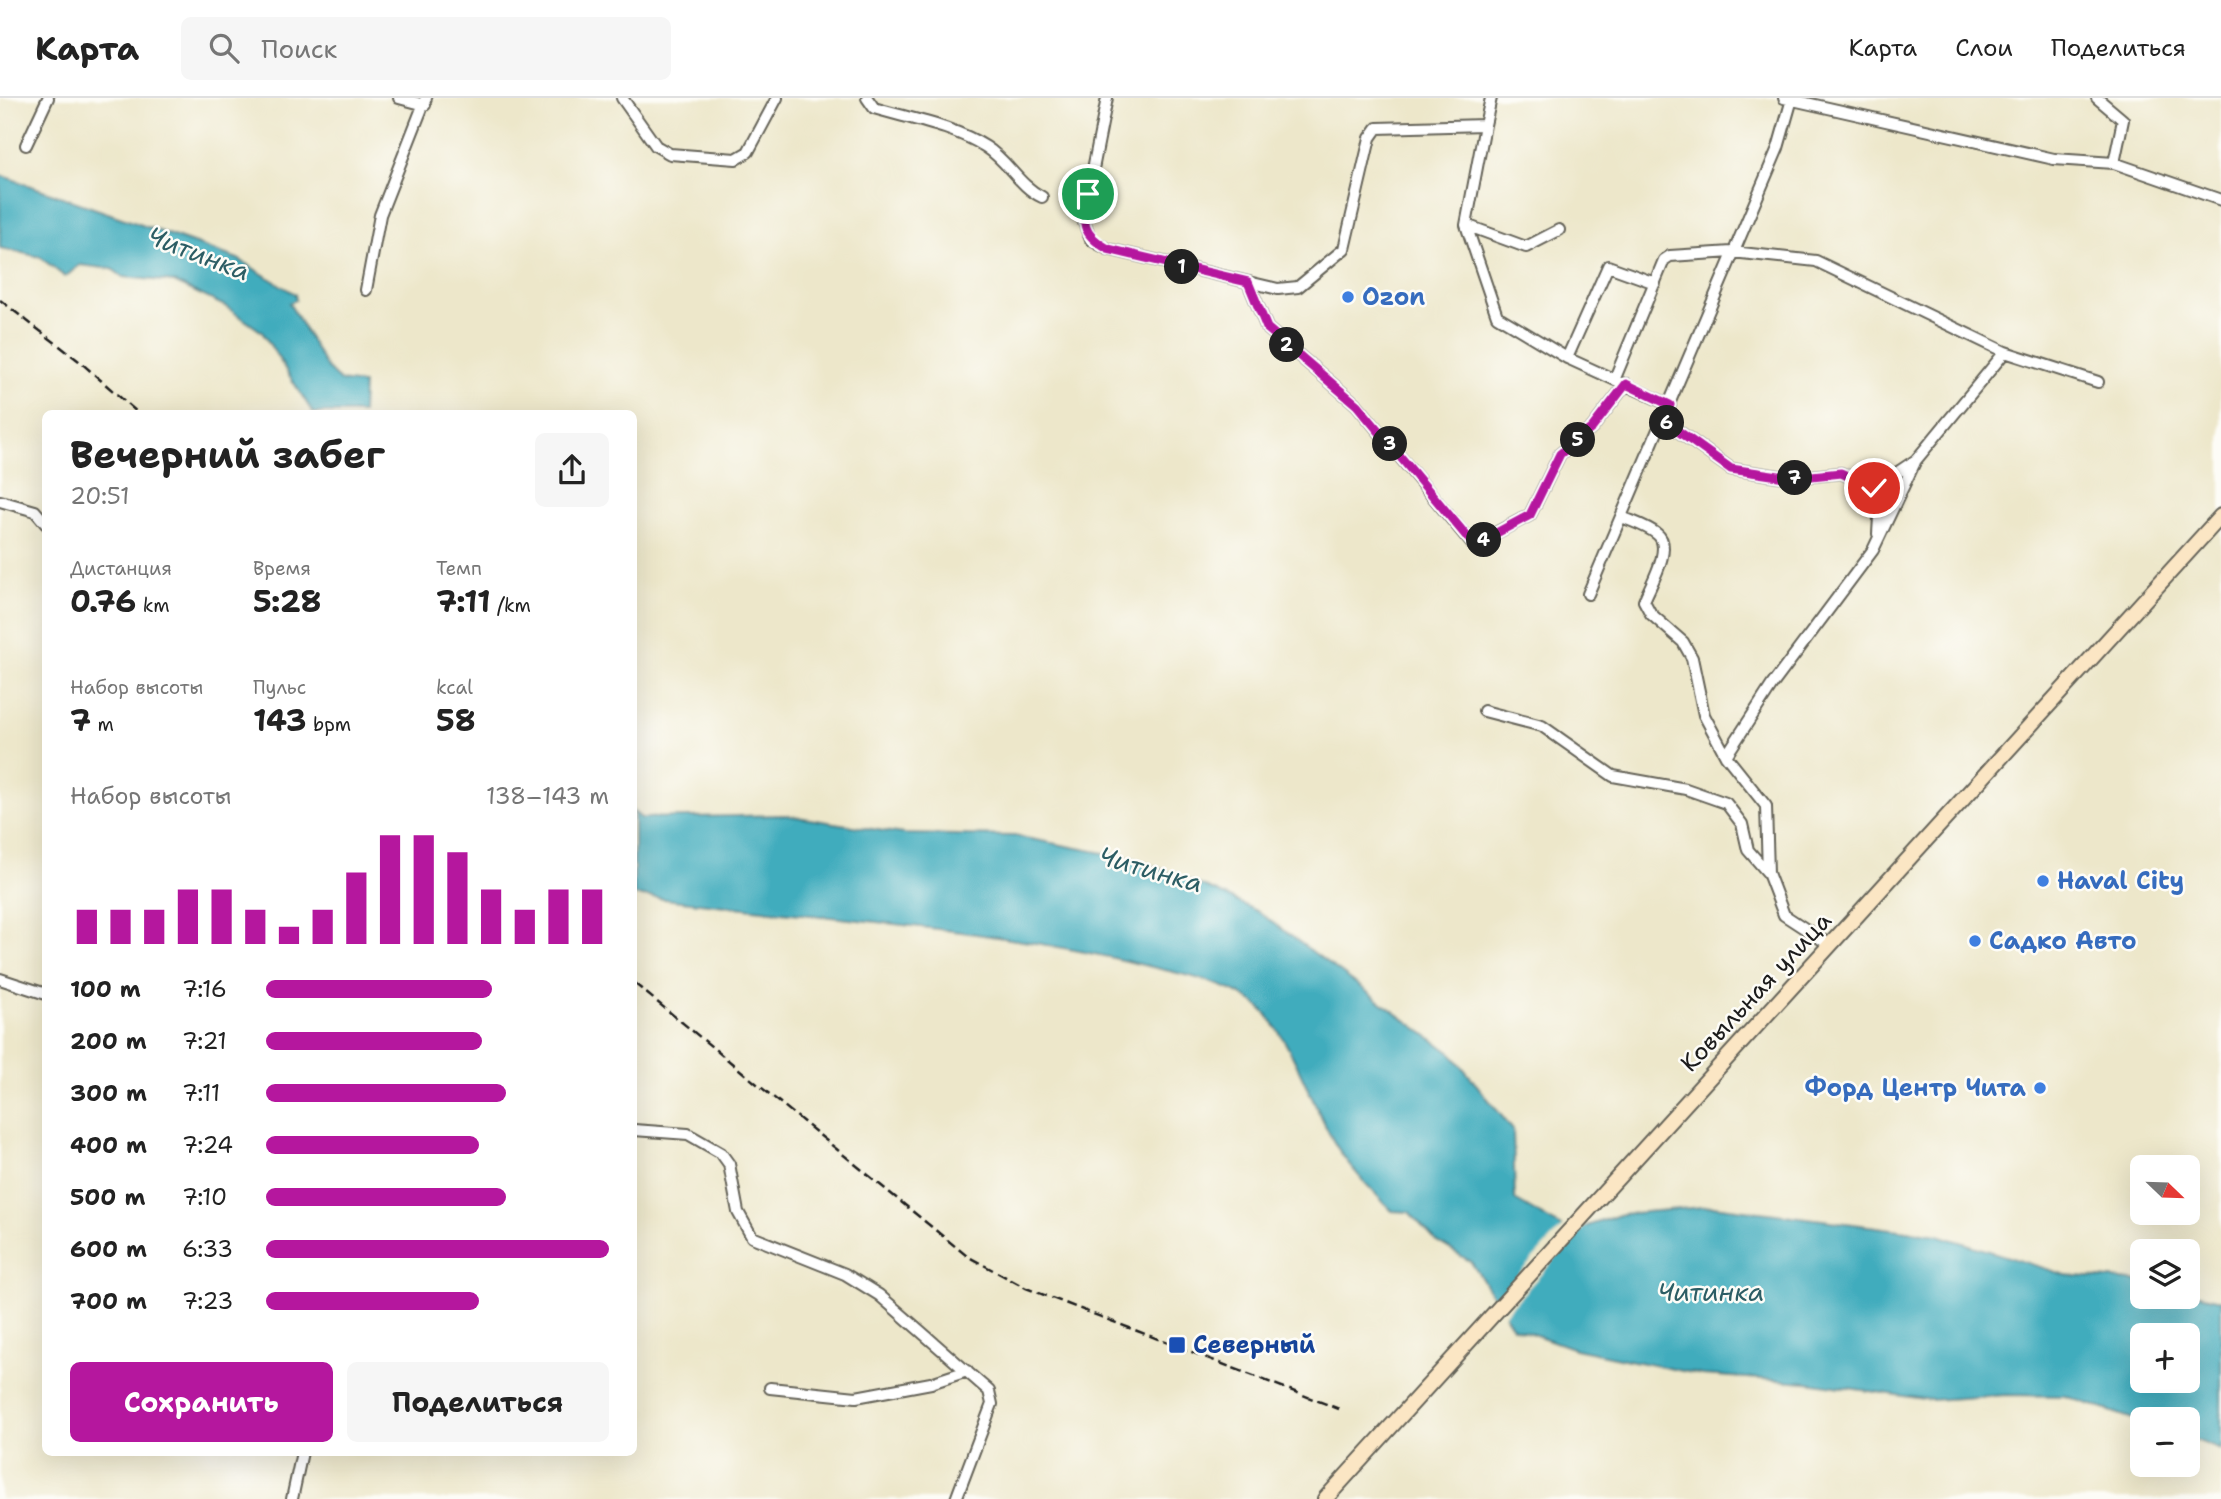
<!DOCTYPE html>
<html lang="ru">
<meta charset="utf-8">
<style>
:root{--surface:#fff;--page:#f6f6f6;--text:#222;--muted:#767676;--line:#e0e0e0;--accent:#b5179e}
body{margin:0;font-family:"Shantell Sans",sans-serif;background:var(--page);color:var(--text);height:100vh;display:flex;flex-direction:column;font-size:26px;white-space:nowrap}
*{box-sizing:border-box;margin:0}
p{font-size:23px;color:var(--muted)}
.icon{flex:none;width:38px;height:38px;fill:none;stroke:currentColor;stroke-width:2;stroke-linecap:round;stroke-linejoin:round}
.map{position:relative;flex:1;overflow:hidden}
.side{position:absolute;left:42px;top:312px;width:595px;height:1046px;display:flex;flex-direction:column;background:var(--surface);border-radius:10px;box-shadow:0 7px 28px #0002}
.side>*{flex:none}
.needle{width:46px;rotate:113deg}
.fabs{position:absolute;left:2130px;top:1057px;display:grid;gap:14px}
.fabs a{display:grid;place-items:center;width:70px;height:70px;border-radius:10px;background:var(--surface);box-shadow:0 7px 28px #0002;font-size:35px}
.pin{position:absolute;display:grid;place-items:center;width:60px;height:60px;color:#fff;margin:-30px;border:4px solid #fff;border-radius:50%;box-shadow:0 2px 7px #0007}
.km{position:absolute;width:35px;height:35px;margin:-18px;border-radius:50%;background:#222;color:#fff;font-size:19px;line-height:35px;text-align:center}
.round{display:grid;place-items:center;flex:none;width:74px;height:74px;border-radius:10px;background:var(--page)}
.headline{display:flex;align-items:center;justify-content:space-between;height:119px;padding:0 28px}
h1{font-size:38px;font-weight:700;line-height:52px}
.figures{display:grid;grid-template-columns:repeat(3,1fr);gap:10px;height:119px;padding:7px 28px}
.figures div{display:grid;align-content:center}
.figures b{font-size:30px;font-weight:700}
.figures small{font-size:19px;font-weight:400}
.figures p{font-size:19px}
.chart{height:196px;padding:14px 28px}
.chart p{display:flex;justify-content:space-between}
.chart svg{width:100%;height:126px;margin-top:7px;stroke:var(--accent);stroke-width:6}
.cta{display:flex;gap:14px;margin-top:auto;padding:14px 28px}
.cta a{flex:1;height:80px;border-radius:10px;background:var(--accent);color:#fff;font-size:28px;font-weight:700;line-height:80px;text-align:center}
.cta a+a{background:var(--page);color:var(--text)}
ul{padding:0 28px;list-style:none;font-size:23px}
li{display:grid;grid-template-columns:112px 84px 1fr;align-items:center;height:52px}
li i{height:18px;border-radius:9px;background:var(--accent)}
header{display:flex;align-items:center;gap:42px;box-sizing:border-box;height:98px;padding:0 35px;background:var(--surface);border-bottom:2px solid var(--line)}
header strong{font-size:33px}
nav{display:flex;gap:38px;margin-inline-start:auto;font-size:24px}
.search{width:490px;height:63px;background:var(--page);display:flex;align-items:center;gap:18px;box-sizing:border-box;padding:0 24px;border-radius:10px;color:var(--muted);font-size:26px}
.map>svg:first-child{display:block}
</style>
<header>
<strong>Карта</strong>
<div class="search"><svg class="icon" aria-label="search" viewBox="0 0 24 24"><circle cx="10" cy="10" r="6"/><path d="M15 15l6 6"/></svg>Поиск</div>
<nav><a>Карта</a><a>Слои</a><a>Поделиться</a></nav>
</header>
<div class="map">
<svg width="2221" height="1401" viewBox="0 0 2221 1401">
<rect width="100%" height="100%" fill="#fdfcf7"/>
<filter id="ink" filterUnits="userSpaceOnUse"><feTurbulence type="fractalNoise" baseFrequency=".0143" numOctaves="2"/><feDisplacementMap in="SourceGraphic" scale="14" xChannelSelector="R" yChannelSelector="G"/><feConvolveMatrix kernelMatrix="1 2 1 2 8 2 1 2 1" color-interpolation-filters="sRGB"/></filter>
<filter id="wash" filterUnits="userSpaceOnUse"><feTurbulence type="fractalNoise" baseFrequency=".00686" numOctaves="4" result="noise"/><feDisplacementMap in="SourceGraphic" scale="28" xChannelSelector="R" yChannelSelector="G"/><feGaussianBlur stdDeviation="1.57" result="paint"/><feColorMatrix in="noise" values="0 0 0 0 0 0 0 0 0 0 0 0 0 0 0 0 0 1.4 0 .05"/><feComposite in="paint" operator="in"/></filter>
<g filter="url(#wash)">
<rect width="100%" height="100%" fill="#ede7ca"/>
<path fill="#3facbd" stroke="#2e646c" stroke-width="2" fill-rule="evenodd" d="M0,77L238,161L295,196L296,202L289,205L327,270L340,283L363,286L362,315H313L262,234L225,208L174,184L123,179L112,171L80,167L65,179L40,159L0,150Z
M634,714L641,720L785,717L903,736L1015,738L1135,761L1217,794L1257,813L1452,956L1513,1032L1515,1102L1570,1134L1622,1116L1714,1108L1938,1137L2066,1177L2142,1184V1199H2188V1194L2221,1202V1352L2188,1339V1321H2142V1324L2065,1298L2006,1297L1931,1302L1807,1284L1702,1277L1575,1251L1513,1229L1471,1164L1435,1142L1409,1114L1392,1113C1373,1093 1352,1073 1337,1049C1312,1010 1288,928 1253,904C1224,884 1177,875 1143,867C975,826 803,820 634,797ZM2142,1237H2188V1283H2142Z"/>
<path fill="#ede7ca" d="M1589,1124L1503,1218L1493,1204L1564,1127L1570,1131Z"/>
</g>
<g filter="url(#ink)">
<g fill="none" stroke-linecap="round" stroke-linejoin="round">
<defs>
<path id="street" d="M399,0L425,7
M622,0L656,48L670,56L736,61L748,54L777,0
M867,0L874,10C911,21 953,28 986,49C1008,63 1019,88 1042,99
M1107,0L1083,122L1091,142L1108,151L1278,191L1298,189L1344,151L1370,40L1377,30L1485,27L1491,0
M1784,0L2054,61L2114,65L2221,102
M2097,0L2123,22L2114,65
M1485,27L1466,127L1497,218L1567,260L1670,307
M26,47L48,0
M1466,127L1526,149L1559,132
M1248,184L1267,230L1357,307L1473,447L1530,417L1560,356L1592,330L1626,286
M366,192L380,117L426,0
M1567,260L1608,168L1655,185
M1615,280L1664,162L1670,158L1732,154L1816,163L2005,254L2098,284
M1664,323L1731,371L1792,380L1841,375L1874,390L1916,362L2005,254
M1874,390L1880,402L1878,436
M0,403L35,413L46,426
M1622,419C1633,424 1647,428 1657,436C1674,449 1650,487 1644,503L1651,516L1683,544L1692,560L1704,617L1726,658L1766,708L1768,775L1784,817L1830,847
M1588,496L1778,50L1792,1
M1484,613L1542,628L1613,678L1686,691L1726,705L1742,726L1748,752L1768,775
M1726,658L1772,587L1873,452L1915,364
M0,881L46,896
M634,1032L688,1036L721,1055L729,1066L738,1114L752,1139L845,1176L879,1197L989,1293L992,1306L956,1401
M770,1290L856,1299L931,1285L967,1273
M292,1401L302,1354"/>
<path id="secondary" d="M1325,1401L2221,418"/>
</defs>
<use href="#street" stroke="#656359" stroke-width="14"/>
<use href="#secondary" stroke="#656359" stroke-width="18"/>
<use href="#street" stroke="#fff" stroke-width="10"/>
<use href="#secondary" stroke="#fbe6c4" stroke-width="14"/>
<path stroke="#1c1c1c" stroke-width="2.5" stroke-dasharray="10 5" stroke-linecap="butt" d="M0,202L79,263L138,315
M634,885L967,1158L1026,1190L1339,1311"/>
</g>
</g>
<g fill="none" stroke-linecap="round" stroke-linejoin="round" filter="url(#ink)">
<defs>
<path id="route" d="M1088,96C1082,125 1081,136 1108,151L1248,184L1267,230L1357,307L1474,447L1530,417L1560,356L1592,330L1626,286L1670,307L1664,323L1731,371L1792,380L1841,375L1874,390"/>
</defs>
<use href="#route" stroke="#fff" stroke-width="14"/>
<use href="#route" stroke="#b5179e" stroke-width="9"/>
</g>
<g fill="#3f7fe0" stroke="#fdfcf7" stroke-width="2.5">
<circle cx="1348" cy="199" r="7"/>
<circle cx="2043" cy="783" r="7"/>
<circle cx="1975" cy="843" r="7"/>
<circle cx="2040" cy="990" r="7"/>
</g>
<rect fill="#1a4fb4" stroke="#fdfcf7" stroke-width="2.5" x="1168" y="1238" width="18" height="18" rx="3.5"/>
<g text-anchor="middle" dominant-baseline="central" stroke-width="5" stroke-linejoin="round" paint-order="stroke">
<g font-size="24" font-weight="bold" fill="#366cbe" stroke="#fdfcf7" text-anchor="start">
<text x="1362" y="199">Ozon</text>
<text x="2057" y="783">Haval Сity</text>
<text x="1989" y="843">Садко Авто</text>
<text x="2026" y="990" text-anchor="end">Форд Центр Чита</text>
</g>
<g font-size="24" fill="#1c1c1c" stroke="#fdfcf7">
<text transform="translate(1756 894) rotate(-47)">Ковыльная улица</text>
</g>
<g font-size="24" font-weight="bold" fill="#164399" stroke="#fdfcf7" text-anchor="start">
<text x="1193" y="1247">Северный</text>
</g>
<g font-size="26" font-style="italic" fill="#2c5d64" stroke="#fdfcf7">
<text transform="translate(199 155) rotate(21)">Читинка</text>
<text transform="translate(1151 771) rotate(16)">Читинка</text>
<text x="1711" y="1193">Читинка</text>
</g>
</g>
</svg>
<div class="fabs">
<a><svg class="needle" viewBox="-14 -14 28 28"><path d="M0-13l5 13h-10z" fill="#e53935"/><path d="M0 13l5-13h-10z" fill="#767676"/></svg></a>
<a><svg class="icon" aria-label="layers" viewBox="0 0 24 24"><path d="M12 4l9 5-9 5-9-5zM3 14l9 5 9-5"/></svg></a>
<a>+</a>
<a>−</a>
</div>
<div class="pin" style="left:1088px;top:96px;background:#1e9e55"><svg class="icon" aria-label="arrive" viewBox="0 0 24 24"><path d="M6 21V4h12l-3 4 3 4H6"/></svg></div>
<div class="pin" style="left:1874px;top:390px;background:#d93025"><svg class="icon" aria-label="check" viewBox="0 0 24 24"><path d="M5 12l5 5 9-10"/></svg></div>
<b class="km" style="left:1182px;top:169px">1</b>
<b class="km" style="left:1287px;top:247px">2</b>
<b class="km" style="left:1390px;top:346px">3</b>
<b class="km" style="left:1484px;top:442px">4</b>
<b class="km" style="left:1578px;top:342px">5</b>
<b class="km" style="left:1667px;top:325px">6</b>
<b class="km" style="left:1795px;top:380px">7</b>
<section class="side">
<div class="headline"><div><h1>Вечерний забег</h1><p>20:51</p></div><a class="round"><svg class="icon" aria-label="share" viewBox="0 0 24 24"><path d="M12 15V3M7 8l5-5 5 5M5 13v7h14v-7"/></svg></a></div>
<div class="figures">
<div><p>Дистанция</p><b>0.76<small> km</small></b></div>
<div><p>Время</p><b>5:28</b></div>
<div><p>Темп</p><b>7:11<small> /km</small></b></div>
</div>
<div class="figures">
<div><p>Набор высоты</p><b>7<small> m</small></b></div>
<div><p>Пульс</p><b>143<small> bpm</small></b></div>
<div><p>kcal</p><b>58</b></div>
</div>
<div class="chart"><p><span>Набор высоты</span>138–143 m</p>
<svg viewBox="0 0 160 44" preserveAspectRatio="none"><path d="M5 44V32M15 44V32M25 44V32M35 44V25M45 44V25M55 44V32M65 44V38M75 44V32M85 44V19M95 44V6M105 44V6M115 44V12M125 44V25M135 44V32M145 44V25M155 44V25"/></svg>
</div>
<ul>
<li><b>100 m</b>7:16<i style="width:66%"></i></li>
<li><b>200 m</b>7:21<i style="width:63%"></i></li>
<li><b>300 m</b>7:11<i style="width:70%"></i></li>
<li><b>400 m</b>7:24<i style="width:62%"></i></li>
<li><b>500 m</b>7:10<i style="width:70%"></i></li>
<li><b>600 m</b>6:33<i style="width:100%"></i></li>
<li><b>700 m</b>7:23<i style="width:62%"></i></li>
</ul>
<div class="cta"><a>Сохранить</a><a>Поделиться</a></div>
</section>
</div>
